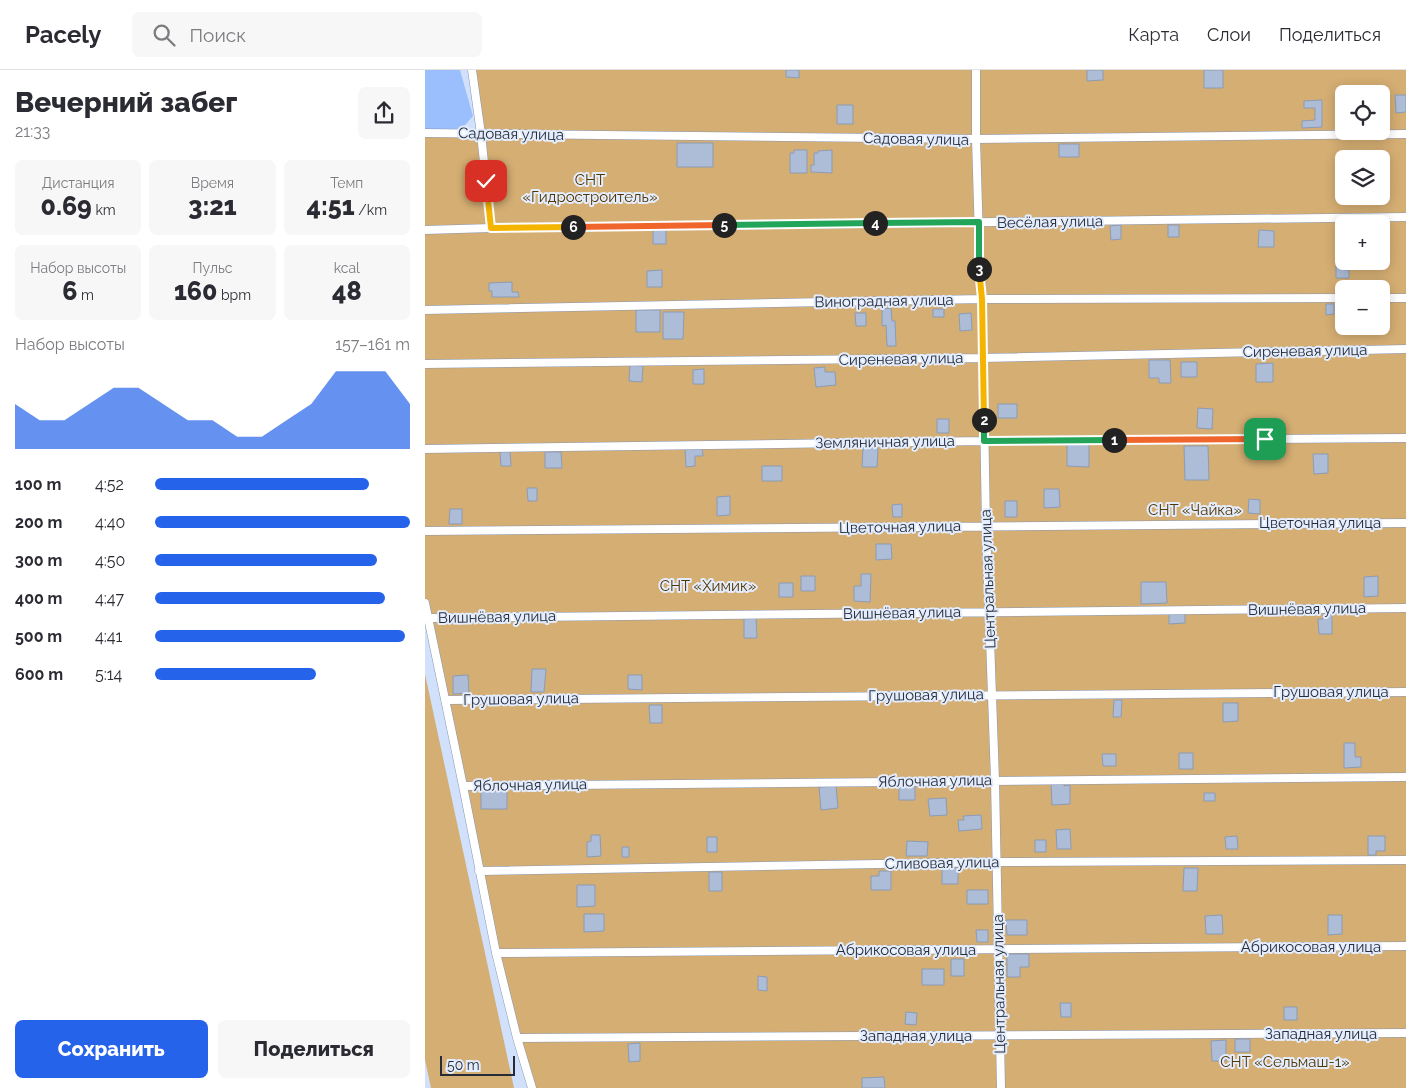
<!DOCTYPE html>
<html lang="ru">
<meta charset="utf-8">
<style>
:root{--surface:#fff;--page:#f7f7f7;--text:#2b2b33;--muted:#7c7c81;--line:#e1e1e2;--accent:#2563eb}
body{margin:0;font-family:Raleway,sans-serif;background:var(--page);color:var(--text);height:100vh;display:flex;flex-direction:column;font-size:19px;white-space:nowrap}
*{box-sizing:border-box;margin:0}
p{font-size:16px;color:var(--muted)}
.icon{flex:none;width:28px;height:28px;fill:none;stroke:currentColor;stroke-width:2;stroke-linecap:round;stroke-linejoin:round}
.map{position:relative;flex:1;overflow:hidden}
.details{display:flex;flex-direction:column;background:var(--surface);width:425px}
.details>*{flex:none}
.controls{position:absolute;left:910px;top:15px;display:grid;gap:10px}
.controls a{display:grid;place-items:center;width:55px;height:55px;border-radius:8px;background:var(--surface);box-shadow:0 2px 12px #0003;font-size:25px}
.scale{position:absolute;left:15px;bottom:12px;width:75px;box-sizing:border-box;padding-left:5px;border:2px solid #272d37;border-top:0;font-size:14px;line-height:18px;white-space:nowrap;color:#272d37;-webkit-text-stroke:4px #e4edfe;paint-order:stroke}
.pin{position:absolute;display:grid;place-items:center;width:42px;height:42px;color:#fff;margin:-21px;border-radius:10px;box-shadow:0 2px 8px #0006}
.km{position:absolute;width:25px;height:25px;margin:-12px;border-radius:50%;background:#222;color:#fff;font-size:14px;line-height:25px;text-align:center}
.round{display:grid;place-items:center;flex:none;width:52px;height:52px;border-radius:8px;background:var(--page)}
.headline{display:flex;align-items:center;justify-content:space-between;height:85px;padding:0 15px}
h1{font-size:28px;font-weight:800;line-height:38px}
.stats{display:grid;grid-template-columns:repeat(3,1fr);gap:8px;height:85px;padding:5px 15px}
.stats div{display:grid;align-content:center;border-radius:8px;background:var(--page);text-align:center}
.stats b{font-size:25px;font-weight:800}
.stats small{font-size:14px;font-weight:400}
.stats p{font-size:14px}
.chart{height:140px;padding:10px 15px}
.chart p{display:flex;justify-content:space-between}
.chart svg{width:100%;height:90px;margin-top:5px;fill:var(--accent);opacity:.7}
.action{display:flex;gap:10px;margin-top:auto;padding:10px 15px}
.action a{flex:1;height:58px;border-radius:8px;background:var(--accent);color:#fff;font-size:20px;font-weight:800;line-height:58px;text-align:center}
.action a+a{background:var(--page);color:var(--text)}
ul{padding:0 15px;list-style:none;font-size:16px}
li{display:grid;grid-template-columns:80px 60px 1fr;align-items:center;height:38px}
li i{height:12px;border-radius:6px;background:var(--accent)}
header{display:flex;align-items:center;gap:30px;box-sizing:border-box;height:70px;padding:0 25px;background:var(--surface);border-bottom:1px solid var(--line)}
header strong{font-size:24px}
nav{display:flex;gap:28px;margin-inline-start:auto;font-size:18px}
.search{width:350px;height:45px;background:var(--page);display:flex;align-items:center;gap:12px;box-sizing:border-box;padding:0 18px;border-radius:8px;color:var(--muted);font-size:19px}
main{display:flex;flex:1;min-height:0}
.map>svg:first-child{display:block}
</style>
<header>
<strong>Pacely</strong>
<div class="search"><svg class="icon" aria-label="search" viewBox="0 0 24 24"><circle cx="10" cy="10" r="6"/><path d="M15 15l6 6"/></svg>Поиск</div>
<nav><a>Карта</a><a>Слои</a><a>Поделиться</a></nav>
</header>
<main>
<section class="details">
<div class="headline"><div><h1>Вечерний забег</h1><p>21:33</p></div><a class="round"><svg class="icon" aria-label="share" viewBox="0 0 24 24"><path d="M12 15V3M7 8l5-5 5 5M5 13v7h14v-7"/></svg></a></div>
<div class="stats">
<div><p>Дистанция</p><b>0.69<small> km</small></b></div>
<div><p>Время</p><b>3:21</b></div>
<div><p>Темп</p><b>4:51<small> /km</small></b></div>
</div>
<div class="stats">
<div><p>Набор высоты</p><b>6<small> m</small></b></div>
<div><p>Пульс</p><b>160<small> bpm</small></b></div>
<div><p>kcal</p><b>48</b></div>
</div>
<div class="chart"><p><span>Набор высоты</span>157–161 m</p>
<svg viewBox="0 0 160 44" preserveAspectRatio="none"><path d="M0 44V22L10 30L20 30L30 22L40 14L50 14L60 22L70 30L80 30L90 38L100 38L110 30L120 22L130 6L140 6L150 6L160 22V44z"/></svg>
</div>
<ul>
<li><b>100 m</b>4:52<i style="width:84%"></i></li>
<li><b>200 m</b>4:40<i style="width:100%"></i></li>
<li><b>300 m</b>4:50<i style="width:87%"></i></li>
<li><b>400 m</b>4:47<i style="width:90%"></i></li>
<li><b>500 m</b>4:41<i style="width:98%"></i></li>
<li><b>600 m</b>5:14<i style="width:63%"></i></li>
</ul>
<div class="action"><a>Сохранить</a><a>Поделиться</a></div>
</section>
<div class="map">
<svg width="981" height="1018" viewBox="0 0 981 1018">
<rect width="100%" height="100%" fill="#d1e1fc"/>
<path fill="#d5ae73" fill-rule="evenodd" d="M47,0H981V1018H104L71,883L0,533V61L56,64ZM919,24H956V61H919ZM919,89H956V126H919ZM919,154H956V191H919ZM919,219H956V256H919Z
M0,604L89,1018H6L0,990Z"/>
<path fill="#9bbffd" d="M0,0H35L48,46L34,62L0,60Z"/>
<path fill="#adbdd7" stroke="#8c9bb4" d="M361,0H374V8L361,7Z
M662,0H678V10L662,11Z
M779,0H798V18H779Z
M970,25H981V42L971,43Z
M897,30V57L877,58V51L890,50V38H879V31Z
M412,35H428V54H412Z
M252,73H288V97H252Z
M634,74H654V87H634Z
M369,80H382V103H365V83H369Z
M407,80V103L386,102V95H389V83H393V81Z
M696,155V169L686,170L685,156Z
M743,155H754V167H743Z
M228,160H241V174H228Z
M834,160L849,161V177H833Z
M911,189H919L920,200H924V208H911Z
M237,200V217H222V201Z
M87,212V222H93L94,227H67V221H64V213Z
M901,234H909V244L901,245Z
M466,238L467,251H470L471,276H462L461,255L457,256V239Z
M508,239H519V247H508Z
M211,240H235V262H211Z
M238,242H259L258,269H238Z
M430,243H441V256H431Z
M546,243L547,260L535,261L534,244Z
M724,290H745L746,313H734V308H724Z
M756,292H772V307H756Z
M848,293V312H831V294Z
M205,295L218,296L217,312L204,311Z
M400,297V302H410L411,315L391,317L389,298Z
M279,299V314H268V300Z
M573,334H592V348H573Z
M773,338L788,339L787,359L772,358Z
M512,349H524V363H512Z
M642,374H664V397L642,396Z
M759,376H783L784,410H760Z
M277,378L278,386H270V396L261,397L260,379Z
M438,378H453L452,397H437Z
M75,381H85L86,396H76Z
M120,382H136L137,398H120Z
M888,384H903V403L889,404Z
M337,396H357V411H337Z
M102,418H112V431H103Z
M619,419H634L635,437L619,438Z
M305,426V445L292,446V427Z
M824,429L835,430V444L823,443Z
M580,431H592V447H580Z
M477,434V447H468L467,435Z
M25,439H37V454H24Z
M451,474H466L467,489L451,490Z
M436,504H446L445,532L429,531V516H436Z
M376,506H390V521H376Z
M953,506V526L939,527V507Z
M716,512H741L742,533L716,534Z
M354,513H368V527H354Z
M744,543H760V553L744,554Z
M898,544H907V564H894L893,549H898Z
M331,547L332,568H319V548Z
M107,599H121L119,622H106Z
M43,605L44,623L28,624V606Z
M203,605H217V620L203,619Z
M689,630H697L696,647H688Z
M798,633H813V651L798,652Z
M224,635H237V653H225Z
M919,673H930V687H936V697L919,698Z
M754,683H768V699H754Z
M677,684H691V696H678Z
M626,713H639V716L645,715V734L627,735Z
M411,716L413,738L396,740L394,717Z
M474,716H490V730H474Z
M56,721H82V739H56Z
M779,723H790V731H779Z
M521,728L522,745L505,746L503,729Z
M556,745L557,759L534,761L533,750H539L538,746Z
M645,759L646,779H632L631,760Z
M166,765H175L176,786L162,787V772L166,771Z
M812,766L813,779H801L800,767Z
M943,766H960V781H951V785H943Z
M282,767H292V782H282Z
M610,770H621V782H610Z
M482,771L503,772L502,786H481Z
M197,777H204V787H197Z
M517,798H533V814H517Z
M759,798H773L772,821H758Z
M454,801H466V820H446V806H454Z
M284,802H297V821H284Z
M152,815H170V836L152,837Z
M542,820H563V834H542Z
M159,844H179V861L159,862Z
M797,845L798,864H781L780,846Z
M903,845H917V864L903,865Z
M581,850H602V865H582Z
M551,860H563V872H552Z
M582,884H604V897H595V907H582Z
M526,889H539V906H526Z
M497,899H519V915H497Z
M333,906L342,907V921L333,920Z
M635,933H646V947H636Z
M859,937H872V950H859Z
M481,942L492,943L491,955L480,954Z
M810,969H825V982H810Z
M801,970V991H787L786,971Z
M215,973V991L204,992L203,974Z
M459,1007L460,1018H437V1008Z"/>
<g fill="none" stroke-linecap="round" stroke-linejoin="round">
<defs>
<path id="minor" d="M47,0L56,64L66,158
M551,0V69L555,202L557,229L561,456L570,710L576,1018
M0,63L551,69L981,64
M0,160L66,158L981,147
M956,228H981
M0,240L557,229L919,228
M0,294L557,288L981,279
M0,379L559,371L981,368
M0,461L981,453
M0,533L38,716L71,883L92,968L107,1018
M3,548L981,538
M21,630L981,622
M38,716L981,707
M54,801L570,792L981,790
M71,883L981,876
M92,968L981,963"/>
</defs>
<use href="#minor" stroke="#8997b1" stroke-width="9"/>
<use href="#minor" stroke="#fff" stroke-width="8"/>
</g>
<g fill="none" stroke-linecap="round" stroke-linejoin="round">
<defs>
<path id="split-1" d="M689,370L840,369"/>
<path id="split-2" d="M559,350V371L689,370"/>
<path id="split-3" d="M554,199L557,229L559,350"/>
<path id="split-4" d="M450,153L554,152V199"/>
<path id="split-5" d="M299,155L450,153"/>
<path id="split-6" d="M148,157L299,155"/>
<path id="split-7" d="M61,111L66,158L148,157"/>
</defs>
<use href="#split-1" stroke="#fff" stroke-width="10"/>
<use href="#split-2" stroke="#fff" stroke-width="10"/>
<use href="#split-3" stroke="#fff" stroke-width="10"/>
<use href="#split-4" stroke="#fff" stroke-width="10"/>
<use href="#split-5" stroke="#fff" stroke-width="10"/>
<use href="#split-6" stroke="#fff" stroke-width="10"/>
<use href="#split-7" stroke="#fff" stroke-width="10"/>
<use href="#split-1" stroke="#f0652b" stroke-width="6"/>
<use href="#split-2" stroke="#22a559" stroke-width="6"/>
<use href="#split-3" stroke="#f5b400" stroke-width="6"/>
<use href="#split-4" stroke="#22a559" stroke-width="6"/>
<use href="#split-5" stroke="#22a559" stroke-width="6"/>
<use href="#split-6" stroke="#f0652b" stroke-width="6"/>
<use href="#split-7" stroke="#f5b400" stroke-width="6"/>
</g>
<g text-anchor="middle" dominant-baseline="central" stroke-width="4" stroke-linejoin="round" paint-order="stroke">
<g font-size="15" fill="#272d37" stroke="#e4edfe">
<text transform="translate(86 64) rotate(1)">Садовая улица</text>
<text transform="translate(491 69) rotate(1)">Садовая улица</text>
<text transform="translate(625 152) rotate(-1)">Весёлая улица</text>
<text transform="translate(459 231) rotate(-1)">Виноградная улица</text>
<text transform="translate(880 281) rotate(-1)">Сиреневая улица</text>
<text transform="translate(476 289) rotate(-1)">Сиреневая улица</text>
<text transform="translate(460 372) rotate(-1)">Земляничная улица</text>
<text x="895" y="453">Цветочная улица</text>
<text transform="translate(475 457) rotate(-1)">Цветочная улица</text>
<text transform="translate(563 509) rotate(-92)">Центральная улица</text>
<text transform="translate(882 539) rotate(-1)">Вишнёвая улица</text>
<text transform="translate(477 543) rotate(-1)">Вишнёвая улица</text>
<text transform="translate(72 547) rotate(-1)">Вишнёвая улица</text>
<text x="906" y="622">Грушовая улица</text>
<text transform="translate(501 625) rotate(-1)">Грушовая улица</text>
<text transform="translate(96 629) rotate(-1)">Грушовая улица</text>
<text transform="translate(510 711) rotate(-1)">Яблочная улица</text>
<text transform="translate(105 715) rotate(-1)">Яблочная улица</text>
<text transform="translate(517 793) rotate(-1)">Сливовая улица</text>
<text x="886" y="877">Абрикосовая улица</text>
<text x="481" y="880">Абрикосовая улица</text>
<text transform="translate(574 914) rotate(-91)">Центральная улица</text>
<text x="896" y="964">Западная улица</text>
<text x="491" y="966">Западная улица</text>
</g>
<g font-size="15" fill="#523600" stroke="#e4edfe">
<text x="165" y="110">СНТ<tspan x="165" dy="17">«Гидростроитель»</tspan></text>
<text x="770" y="440">СНТ «Чайка»</text>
<text x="283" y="516">СНТ «Химик»</text>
<text x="860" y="992">СНТ «Сельмаш-1»</text>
</g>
</g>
</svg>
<div class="controls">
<a><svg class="icon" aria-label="locate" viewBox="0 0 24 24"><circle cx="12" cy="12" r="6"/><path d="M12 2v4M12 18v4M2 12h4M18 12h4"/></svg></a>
<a><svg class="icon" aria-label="layers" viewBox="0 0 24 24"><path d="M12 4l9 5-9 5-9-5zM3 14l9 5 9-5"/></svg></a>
<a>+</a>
<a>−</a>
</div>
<div class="scale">50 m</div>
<div class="pin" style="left:840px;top:369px;background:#1e9e55"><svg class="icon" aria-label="arrive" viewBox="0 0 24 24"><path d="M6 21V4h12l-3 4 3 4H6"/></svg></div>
<div class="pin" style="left:61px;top:111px;background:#d93025"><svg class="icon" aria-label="check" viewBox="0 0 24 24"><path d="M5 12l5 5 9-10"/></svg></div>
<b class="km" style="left:689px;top:370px">1</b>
<b class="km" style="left:559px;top:350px">2</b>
<b class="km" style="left:554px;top:199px">3</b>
<b class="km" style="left:450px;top:153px">4</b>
<b class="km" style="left:299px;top:155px">5</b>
<b class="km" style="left:148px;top:157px">6</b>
</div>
</main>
